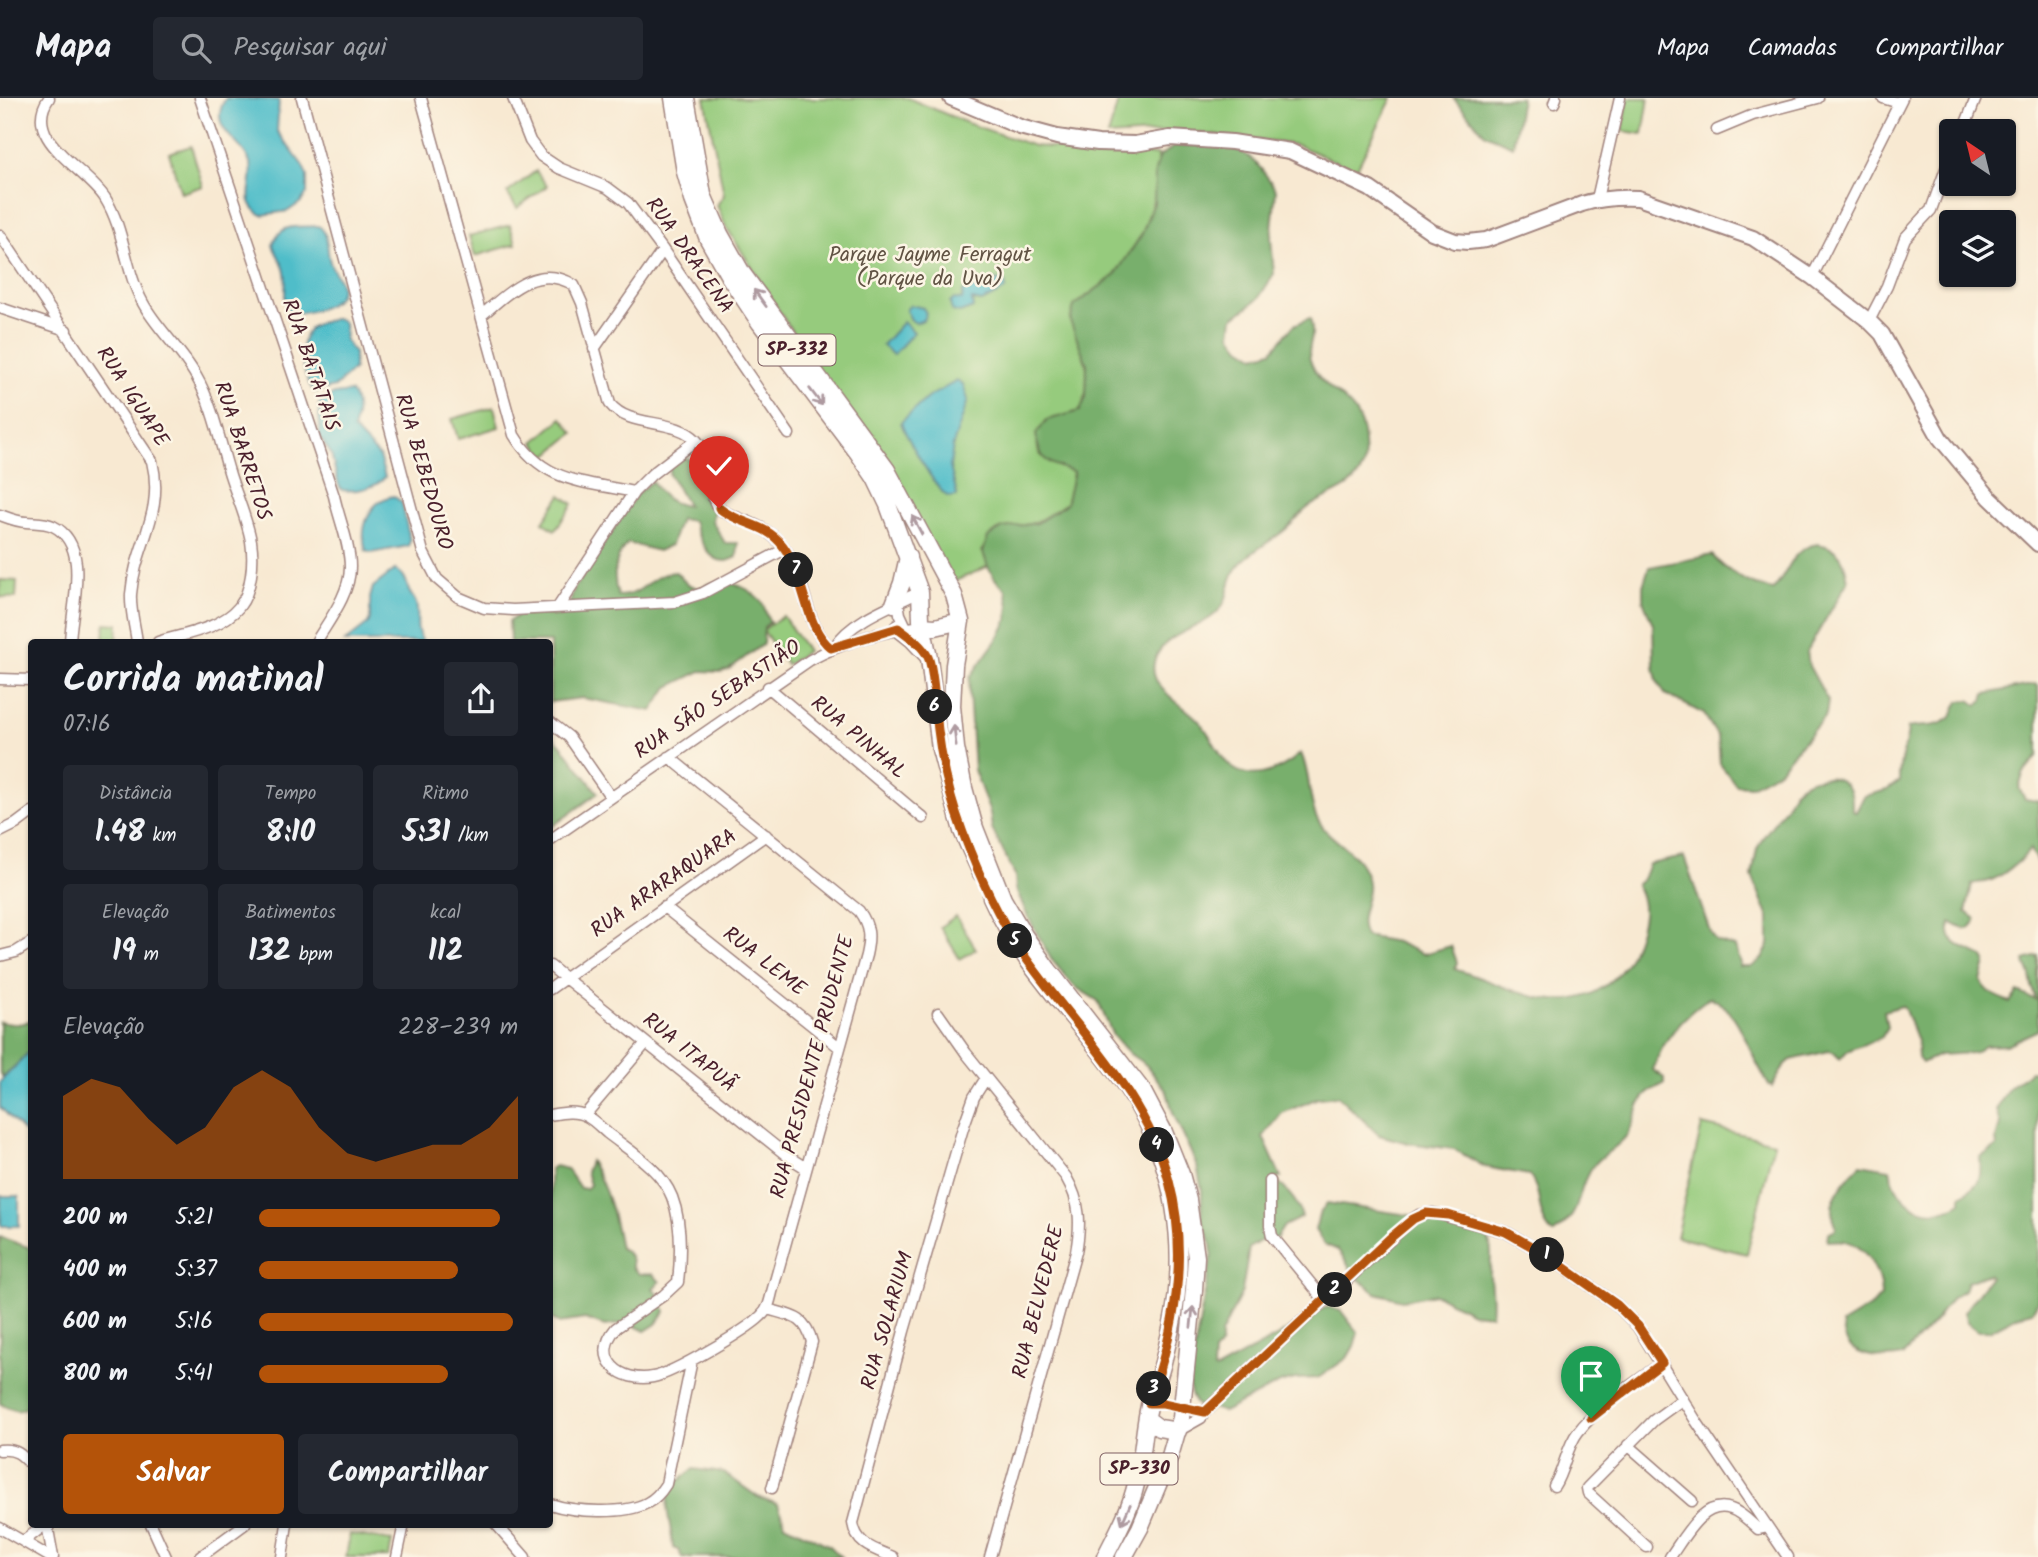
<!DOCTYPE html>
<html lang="pt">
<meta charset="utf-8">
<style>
:root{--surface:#171b24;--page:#242831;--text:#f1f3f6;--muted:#9ea1a6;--line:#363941;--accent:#b45309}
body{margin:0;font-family:Kalam,sans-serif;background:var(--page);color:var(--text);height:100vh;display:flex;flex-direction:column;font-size:26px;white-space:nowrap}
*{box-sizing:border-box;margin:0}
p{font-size:23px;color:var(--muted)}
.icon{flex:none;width:38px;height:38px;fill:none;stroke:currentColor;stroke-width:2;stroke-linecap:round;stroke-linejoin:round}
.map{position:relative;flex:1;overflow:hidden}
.panel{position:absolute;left:28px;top:541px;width:525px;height:889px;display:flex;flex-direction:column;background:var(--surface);border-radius:7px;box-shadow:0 2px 5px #0004}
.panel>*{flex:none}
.needle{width:46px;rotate:325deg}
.buttons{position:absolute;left:1939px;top:21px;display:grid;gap:14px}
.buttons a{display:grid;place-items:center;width:77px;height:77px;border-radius:7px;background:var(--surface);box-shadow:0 2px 5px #0004;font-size:35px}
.pin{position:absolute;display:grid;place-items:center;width:60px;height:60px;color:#fff;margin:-72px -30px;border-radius:50% 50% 50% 0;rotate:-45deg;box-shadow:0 0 7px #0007}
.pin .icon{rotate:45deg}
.km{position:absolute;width:35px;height:35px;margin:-18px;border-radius:50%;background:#222;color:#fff;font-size:19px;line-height:35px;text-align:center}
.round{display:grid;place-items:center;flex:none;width:74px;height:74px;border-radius:7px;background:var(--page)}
.summary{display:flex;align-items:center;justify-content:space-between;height:119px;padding:0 35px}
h1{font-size:38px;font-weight:700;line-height:52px}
.stats{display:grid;grid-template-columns:repeat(3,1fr);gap:10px;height:119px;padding:7px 35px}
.stats div{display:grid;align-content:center;border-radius:7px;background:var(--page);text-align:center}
.stats b{font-size:30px;font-weight:700}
.stats small{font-size:19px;font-weight:400}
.stats p{font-size:19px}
.chart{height:196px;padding:14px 35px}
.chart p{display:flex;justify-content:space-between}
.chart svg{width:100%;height:126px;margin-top:7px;fill:var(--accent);opacity:.7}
.button{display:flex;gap:14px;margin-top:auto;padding:14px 35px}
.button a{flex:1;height:80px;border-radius:7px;background:var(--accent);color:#fff;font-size:28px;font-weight:700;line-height:80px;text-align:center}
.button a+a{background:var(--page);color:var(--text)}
ul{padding:0 35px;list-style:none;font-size:23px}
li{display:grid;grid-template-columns:112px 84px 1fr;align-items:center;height:52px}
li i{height:18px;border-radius:9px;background:var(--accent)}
header{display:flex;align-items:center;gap:42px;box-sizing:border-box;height:98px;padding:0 35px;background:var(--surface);border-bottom:2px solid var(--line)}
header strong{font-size:33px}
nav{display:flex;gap:38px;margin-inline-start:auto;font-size:24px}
.search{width:490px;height:63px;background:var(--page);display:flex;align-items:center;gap:18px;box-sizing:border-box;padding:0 24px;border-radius:7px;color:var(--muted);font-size:26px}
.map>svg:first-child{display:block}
</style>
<header>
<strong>Mapa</strong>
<div class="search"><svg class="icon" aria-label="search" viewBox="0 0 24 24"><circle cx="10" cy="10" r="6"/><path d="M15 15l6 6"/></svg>Pesquisar aqui</div>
<nav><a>Mapa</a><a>Camadas</a><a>Compartilhar</a></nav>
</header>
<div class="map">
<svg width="2038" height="1459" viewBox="0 0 2038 1459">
<rect width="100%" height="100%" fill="#fcf5e5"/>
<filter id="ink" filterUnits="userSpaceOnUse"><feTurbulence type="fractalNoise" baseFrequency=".0143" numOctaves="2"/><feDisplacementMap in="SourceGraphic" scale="14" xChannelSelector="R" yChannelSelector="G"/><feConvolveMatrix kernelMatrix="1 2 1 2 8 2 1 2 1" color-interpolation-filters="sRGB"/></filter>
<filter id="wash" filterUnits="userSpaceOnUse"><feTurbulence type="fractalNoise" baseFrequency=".00686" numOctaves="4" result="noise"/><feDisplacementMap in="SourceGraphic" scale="28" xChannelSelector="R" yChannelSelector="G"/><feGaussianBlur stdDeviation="1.57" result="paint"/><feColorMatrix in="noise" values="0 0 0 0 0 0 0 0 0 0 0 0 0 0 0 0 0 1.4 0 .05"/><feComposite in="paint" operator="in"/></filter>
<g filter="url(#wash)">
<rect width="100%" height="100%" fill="#f8e9d2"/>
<path fill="#96cb7d" stroke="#707554" stroke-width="2" d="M705,0H908L967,25L1034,48L1158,57L1155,97L1143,134L1116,177L1076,206L1070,222C1084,258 1096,275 1080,313L1046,323C1026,357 1043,362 1073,374L1068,404C1058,410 1048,418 1038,423C1012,435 997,418 982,453L989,468L951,485L725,127L717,107L724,97Z
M1119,0H1392L1356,72L1297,47L1180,33L1108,38Z
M1628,0H1649L1643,36L1623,33Z
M191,48L203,88L181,95L169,55Z
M536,73L547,88L517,110L507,95Z
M510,127L516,146L475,158L469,138Z
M494,309L499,329L458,341L452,321Z
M562,320L574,335L546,358L534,344Z
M561,397L573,406L555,432L543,424Z
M0,482L17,483L16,500L0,499Z
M783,518L807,553L787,567L763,532Z
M105,525L118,526L117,544H104Z
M956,818L976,851L960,861L940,829Z
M1702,1027L1774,1044L1747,1156L1676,1139Z
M350,1436L392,1443L389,1459H346Z"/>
<path fill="#78af6c" stroke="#61674c" stroke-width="2" d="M1453,0H1521L1513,48L1485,36Z
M1208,46C1245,48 1257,62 1276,92L1271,140L1274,176L1258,201L1233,220L1231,236L1241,249L1255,258L1272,253L1294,227L1310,220C1311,225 1313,231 1312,236C1311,247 1306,255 1312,267C1325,298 1361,298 1364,343C1364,351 1366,362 1363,369C1352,395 1324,396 1305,412C1298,418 1293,425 1286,431C1271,444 1248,454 1236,471C1225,487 1232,502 1214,517C1198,531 1169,535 1158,555C1140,586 1179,603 1196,620C1208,631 1214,647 1223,660C1244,689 1279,675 1301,655C1311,678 1308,699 1316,718C1327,744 1359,750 1367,780C1373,800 1354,818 1365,838L1396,844L1423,856L1451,848L1457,864L1455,871L1457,872C1503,885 1556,921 1602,890C1617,880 1628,866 1634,849C1642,827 1649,809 1636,787L1643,781L1649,766L1684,759L1711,836L1716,843L1735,849L1741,865L1740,869H1751L1762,861L1769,847V820L1752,778L1757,751L1764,738L1786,709L1794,692C1808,679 1836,672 1849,691C1853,696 1852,706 1852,713L1856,714L1864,698L1887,692L1899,683C1898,662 1907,650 1908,630C1922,627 1935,630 1947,622C1961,614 1950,601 1970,602L1977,608L1983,603L1985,596L2035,586L2038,588V658L2023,676L2019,690L2025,701L2038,703V766L2030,751C2023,762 2001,779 1989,783C1983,785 1977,784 1972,786L1966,814L1975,820L1976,823L1969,831L1961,830L1950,824C1947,850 1963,848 1983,859L1986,865L1981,883C1989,896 1996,899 2010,904L2018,894L2036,902C2032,893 2032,887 2030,878C2029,872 2025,869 2025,862L2038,858V932L2006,947L1984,948L1973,955L1939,957L1922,965L1918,960L1917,943L1905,912L1902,908L1884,913L1887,929L1882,939L1847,953L1840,961L1833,954L1829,953L1791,962L1784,968L1772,989L1768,986C1764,977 1759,970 1755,961C1743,937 1736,911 1710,899C1683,918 1663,940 1653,972L1664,980V986C1631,1000 1642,1014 1627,1037C1618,1050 1600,1057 1591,1071C1581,1084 1581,1098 1575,1112C1571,1122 1561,1129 1553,1136C1534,1117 1545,1098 1529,1077L1485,1069L1454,1051L1408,1045L1379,1037L1338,998L1318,1000L1282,1015L1263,1039L1281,1079H1275C1286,1093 1298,1102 1302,1119L1284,1128L1275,1142H1262L1249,1150L1242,1194L1221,1236V1246L1214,1255L1213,1271L1216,1272L1280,1237L1315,1213L1328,1209L1341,1213L1358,1235L1354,1248L1347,1260L1318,1280L1295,1281L1280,1285L1223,1314L1212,1310L1206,1315C1192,1305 1190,1298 1189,1282L1212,1156L1210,1141L1201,1120L1202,1093L1197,1068L1173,1015L1167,994L1146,967L1130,956L1113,938L1098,903L1074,888L1051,861L1027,817L1016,791L1015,777L992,731L990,715L974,672L969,594L970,579L1000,537L1007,523L1009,507L1006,492L995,481L988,469L983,454L988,439L1003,430L1037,425L1066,406L1074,374C1049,365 1039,365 1036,336L1047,322L1080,313L1086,299L1087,266L1070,223L1074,208L1115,177L1142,136L1154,105L1155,73L1160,58L1175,48Z
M684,359C709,369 717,398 712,423L725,445H738L737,459C733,461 729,463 725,463C708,464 697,437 693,423L680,421L671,447L658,453L628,445C614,459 612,479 618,498C645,498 648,476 676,474L686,485L699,491C719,478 745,485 761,503C766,510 765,517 770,524L764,529L763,546L728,572L720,574L701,573L668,589L652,613L582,600L550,604V544H510L509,523C514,520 520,515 525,514C540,512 553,521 567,515L574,491L636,397L652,383C662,398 669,406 688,408L669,376L671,363Z
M1818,446C1840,450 1845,462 1848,483L1807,553L1809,568L1828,603L1826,617L1778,673L1751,688L1736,687L1720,666L1718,639L1704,616L1665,596L1657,583L1654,569L1653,527L1643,502V488L1649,469L1712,457C1726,474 1752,488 1773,492C1790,474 1790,450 1818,446Z
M550,636L561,647L598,695L550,730Z
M31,922V952L3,980L0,975V924C12,926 20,928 31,922Z
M2030,973L2038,974V1203L2032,1214L2017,1218L1989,1233H1978L1967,1225L1964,1214L1990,1179L1988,1176L1967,1184L1964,1192L1952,1199L1937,1221L1902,1258C1888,1262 1859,1259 1849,1247C1844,1241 1844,1233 1842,1226L1873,1207L1881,1198C1881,1177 1868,1148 1845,1143C1840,1142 1833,1143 1827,1143L1828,1135L1836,1131C1836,1124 1833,1121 1832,1114C1830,1099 1850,1076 1861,1066L1890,1071C1897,1108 1929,1126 1961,1104V1098C1980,1086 1982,1082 1980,1059L1997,1049L1996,1041L2000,1026L1996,1012L2008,991Z
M590,1063C608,1091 614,1119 620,1150C629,1154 633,1160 632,1169L639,1176H653L660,1184L653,1190L662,1201L665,1214L656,1226L645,1233L629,1225L605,1228L585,1221L560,1225L550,1220V1071L555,1068L567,1071L580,1090L586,1091L590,1087L586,1074Z
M1327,1105L1476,1127C1497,1147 1490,1154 1490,1178C1491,1192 1493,1203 1491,1217L1472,1215L1435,1196L1402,1202L1376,1195L1356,1179L1338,1152L1324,1146L1315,1132L1319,1117Z
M0,1139L28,1149L31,1153V1304L24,1311L17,1313L0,1306Z
M694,1371L724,1375L758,1399L778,1406L785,1426L830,1448L841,1459H682L678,1452L673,1450C670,1410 654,1398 694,1371Z"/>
<path fill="#50bdc9" stroke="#4d6e7a" stroke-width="2" d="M226,0L279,2L277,33L303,68L307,78V95L301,104L288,113L262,117C239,104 255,86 251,67C244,42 205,32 226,0Z
M319,128C330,137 326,151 330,164C332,172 340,180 341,189C341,209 306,216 291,215C280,203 288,188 285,174C283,164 276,156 273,147C280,123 299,130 319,128Z
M996,182L1005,184V192L982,204L972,202L973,210L960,215L952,213L950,205L954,201L962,202L963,193L987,186L995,187Z
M910,207L923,210L926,215L923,222L916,225L911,222L906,212Z
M333,221H339L344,225L345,242L354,255V271L335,289L314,294C304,279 296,250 308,233C313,225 325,224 333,221Z
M903,224L914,234L893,257L882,247Z
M957,283L963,286L968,302L953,347L950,369L957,396V398C951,399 951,400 946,397C936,391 904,335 901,324L927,300Z
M351,294C359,306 357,319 353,331L379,358L385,379C376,390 356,394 342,392L339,388L331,356L319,338C321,327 318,316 319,305L334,296Z
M394,398L402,405L410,443L408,448L371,455L366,453C359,430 369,402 394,398Z
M395,472C404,476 406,481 408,490C409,496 414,499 416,505C420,520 413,530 423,544H345L368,526L370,521V500L373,489Z
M31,952V1041L0,1009V984Z
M1,1098H19V1128H1Z"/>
</g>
<g filter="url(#ink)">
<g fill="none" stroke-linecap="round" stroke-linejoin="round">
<defs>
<path id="street" d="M49,0C20,41 87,71 105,100C125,132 125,173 143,205C157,231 181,251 196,278C213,307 220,345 230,377C237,399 247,421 251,443C254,463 252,493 239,509C221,531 184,536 158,544
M200,0L334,398C339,421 350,446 350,469C350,496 329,522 316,544
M302,0L423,454L437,481L458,499L484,510L513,512L675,504L703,495L785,451
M421,0L514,337C543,385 583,383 634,394
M513,0L530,43L541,58L559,70L608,90L628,105L663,152L789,336
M1883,0L1899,5
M1554,5L1556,0
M1717,32L1753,17L1818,0
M1963,33L1976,0
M1597,101L1620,0
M0,137L152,363C165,416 135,447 131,496C130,512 135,528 137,544
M1812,179L1902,0
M0,210L66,232
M482,217C510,193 538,165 574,187L582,205L610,306C630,331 675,319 697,343C714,360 705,391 717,408C724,417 741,420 751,425C766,431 778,440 787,454C806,481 805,530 831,550
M1869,223L1887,188L1905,140L1931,112L1951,57
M594,251L663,152
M0,417C8,420 18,424 26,424C36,425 44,424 53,428C92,447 71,510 70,544
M898,504L900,516L906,529
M558,509L634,394L652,376L696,342
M835,548C850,523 893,507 920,494
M0,581L32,582
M768,589L923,720
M550,624L569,639L610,698
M0,734L16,726L32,714
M550,742L810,562C844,543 884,533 922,528
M664,809L839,949
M0,858L16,854L32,844
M550,868L790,1060L806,1070
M550,891L766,737
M938,915L966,955L1066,1079C1081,1105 1081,1126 1076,1154L990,1459
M550,1017C561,1015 575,1012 586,1018C594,1022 601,1030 607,1035C630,1053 661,1071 672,1099C682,1125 681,1157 678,1184L664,1197L616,1230C590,1261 621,1285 653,1279C672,1276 747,1232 761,1218C768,1212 770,1203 772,1194L866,857C870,839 870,828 859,813L669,659
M585,1017L646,945
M1270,1083V1128L1272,1138L1325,1203
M767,1211C791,1218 805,1217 812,1244L772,1390
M1178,1333L1201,1320L1204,1314L1413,1121L1419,1117L1433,1115L1506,1134L1545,1156L1617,1207L1638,1229L1696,1323L1788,1459
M1628,1347L1692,1403
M0,1352C16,1350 22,1357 32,1368
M1554,1388C1565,1371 1566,1349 1578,1334C1598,1308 1635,1285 1662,1265
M550,1406C574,1414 624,1417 647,1405C655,1401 661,1394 666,1386L692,1262
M47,1426L53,1459
M151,1426L166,1459
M496,1426L525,1459
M0,1430L50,1459
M24,1443L46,1426
M1647,1449L1588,1395L1587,1390L1654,1322L1683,1301
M200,1459L245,1426
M282,1459L287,1426
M397,1459L404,1426
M893,1459C874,1451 856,1447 853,1425L904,1233L963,1030L974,999L986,980
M1670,1459C1684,1440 1703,1401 1731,1411C1741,1414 1750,1424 1758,1431L1767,1429"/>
<path id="secondary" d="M951,0L1020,29L1057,39L1098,45L1135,46L1170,40L1232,44L1290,53L1370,91L1432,134L1455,143L1468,144L1486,142L1582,106C1601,100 1618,99 1638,100L1753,140L1812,179L1869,223L1882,236L1940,340L1990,400L2038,446"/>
<path id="primary" d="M673,0L685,74L693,102L708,141L730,180L760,225L858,355L875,380L888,407L920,494L921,522L929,560L940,651L962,733L981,775
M686,0L703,97L720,136L742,175L887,372L954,497L961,523L954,567L952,608L956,650L964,690L975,730L1003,801L1024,837L1048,871L1142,992L1164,1034L1181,1076L1188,1102L1196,1159L1194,1192L1181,1320L1170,1358L1140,1430L1124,1459
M894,506L902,485L908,459
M922,528L935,529L961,523
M898,530L912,541L927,557
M991,799C1023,872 1085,927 1129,993C1175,1063 1189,1150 1171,1231C1167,1247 1164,1263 1159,1278C1156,1288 1151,1297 1149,1308C1143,1334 1143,1361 1136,1386C1130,1412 1117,1435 1105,1459
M1147,1321L1159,1330L1178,1333"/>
</defs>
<use href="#street" stroke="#a1847e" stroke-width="13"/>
<use href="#secondary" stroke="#a1847e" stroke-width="18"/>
<use href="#primary" stroke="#a1847e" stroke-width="19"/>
<use href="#street" stroke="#fff" stroke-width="10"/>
<use href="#secondary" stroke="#fff" stroke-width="14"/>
<use href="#primary" stroke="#fff" stroke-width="16"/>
</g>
<defs><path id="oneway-shaft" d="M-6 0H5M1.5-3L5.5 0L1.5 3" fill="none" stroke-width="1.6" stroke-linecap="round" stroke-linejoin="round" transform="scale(1.75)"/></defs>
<g stroke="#ae9aa0">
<use href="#oneway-shaft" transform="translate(760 200) rotate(-126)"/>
<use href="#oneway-shaft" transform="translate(816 299) rotate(53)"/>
<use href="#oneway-shaft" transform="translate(917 427) rotate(-118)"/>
<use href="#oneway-shaft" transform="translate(955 638) rotate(-96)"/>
<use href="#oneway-shaft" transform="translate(1192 1219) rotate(-84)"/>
<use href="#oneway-shaft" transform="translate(1126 1416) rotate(114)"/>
</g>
</g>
<g fill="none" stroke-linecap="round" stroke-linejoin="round" filter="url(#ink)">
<defs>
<path id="route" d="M719,410C739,427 765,424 783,448C805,477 804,529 831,550L898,530C909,538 922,547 928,559C934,571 936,617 938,632C942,666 951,703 963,735C978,775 997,817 1021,853C1072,928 1145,992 1169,1083C1189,1158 1175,1233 1149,1305H1163L1205,1314L1389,1141L1413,1121L1426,1115L1448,1117L1506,1134L1545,1156L1617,1207L1638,1228L1662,1265L1591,1320"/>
</defs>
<use href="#route" stroke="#fff" stroke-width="14"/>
<use href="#route" stroke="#b45309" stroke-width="9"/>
</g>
<g text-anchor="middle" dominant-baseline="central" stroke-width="5" stroke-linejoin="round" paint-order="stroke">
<g fill="#fcf5e5" stroke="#7f5f63" stroke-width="2">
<rect x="758.5" y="236.5" width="77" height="31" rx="5"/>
<rect x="1100.5" y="1355.5" width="77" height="31" rx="5"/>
</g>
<g font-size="19" font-weight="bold" fill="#4a1f2b">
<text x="797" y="252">SP-332</text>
<text x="1139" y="1371">SP-330</text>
</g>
<g font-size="21" fill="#615344" stroke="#fcf5e5">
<text x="930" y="157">Parque Jayme Ferragut<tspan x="930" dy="24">(Parque da Uva)</tspan></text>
</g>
<g font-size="21" fill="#4a1f2b" stroke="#fcf5e5">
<text transform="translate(689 158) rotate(55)">RUA DRACENA</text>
<text transform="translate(310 267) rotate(71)">RUA BATATAIS</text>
<text transform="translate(132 299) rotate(57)">RUA IGUAPE</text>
<text transform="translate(242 353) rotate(72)">RUA BARRETOS</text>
<text transform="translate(423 374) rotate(74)">RUA BEBEDOURO</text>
<text transform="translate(718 602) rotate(-34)">RUA SÃO SEBASTIÃO</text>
<text transform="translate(858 640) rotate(40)">RUA PINHAL</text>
<text transform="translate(664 786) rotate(-35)">RUA ARARAQUARA</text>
<text transform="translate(764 864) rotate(38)">RUA LEME</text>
<text transform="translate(689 955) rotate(39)">RUA ITAPUÃ</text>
<text transform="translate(813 969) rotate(-75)">RUA PRESIDENTE PRUDENTE</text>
<text transform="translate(1039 1204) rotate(-76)">RUA BELVEDERE</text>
<text transform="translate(888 1223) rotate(-74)">RUA SOLARIUM</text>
</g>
</g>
</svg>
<div class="buttons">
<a><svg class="needle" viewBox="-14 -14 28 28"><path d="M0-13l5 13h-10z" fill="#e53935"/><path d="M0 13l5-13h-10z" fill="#9ea1a6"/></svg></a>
<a><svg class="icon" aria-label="layers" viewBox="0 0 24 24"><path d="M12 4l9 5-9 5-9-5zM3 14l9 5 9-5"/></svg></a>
</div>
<div class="pin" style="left:1591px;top:1320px;background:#1e9e55"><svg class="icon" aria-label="arrive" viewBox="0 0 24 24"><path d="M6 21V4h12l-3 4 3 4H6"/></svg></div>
<div class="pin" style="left:719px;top:410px;background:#d93025"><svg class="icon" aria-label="check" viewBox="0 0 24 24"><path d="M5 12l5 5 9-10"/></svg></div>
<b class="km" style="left:1547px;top:1157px">1</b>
<b class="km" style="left:1335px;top:1192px">2</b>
<b class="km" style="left:1154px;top:1291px">3</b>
<b class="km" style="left:1157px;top:1047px">4</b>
<b class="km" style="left:1015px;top:843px">5</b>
<b class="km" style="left:935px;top:609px">6</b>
<b class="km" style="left:796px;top:472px">7</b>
<section class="panel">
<div class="summary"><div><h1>Corrida matinal</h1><p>07:16</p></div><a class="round"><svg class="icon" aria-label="share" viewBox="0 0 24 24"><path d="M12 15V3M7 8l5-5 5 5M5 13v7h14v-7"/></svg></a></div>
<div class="stats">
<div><p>Distância</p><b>1.48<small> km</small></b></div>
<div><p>Tempo</p><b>8:10</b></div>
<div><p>Ritmo</p><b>5:31<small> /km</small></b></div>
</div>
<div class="stats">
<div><p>Elevação</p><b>19<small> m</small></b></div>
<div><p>Batimentos</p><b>132<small> bpm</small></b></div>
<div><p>kcal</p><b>112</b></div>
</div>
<div class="chart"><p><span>Elevação</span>228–239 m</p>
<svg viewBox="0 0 160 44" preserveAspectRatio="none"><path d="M0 44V15L10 9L20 12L30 23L40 32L50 26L60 12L70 6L80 12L90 26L100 35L110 38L120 35L130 32L140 32L150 26L160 15V44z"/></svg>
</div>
<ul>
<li><b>200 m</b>5:21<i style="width:93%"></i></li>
<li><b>400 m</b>5:37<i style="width:77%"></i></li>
<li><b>600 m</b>5:16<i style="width:98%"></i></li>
<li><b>800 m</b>5:41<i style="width:73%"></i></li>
</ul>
<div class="button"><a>Salvar</a><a>Compartilhar</a></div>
</section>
</div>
